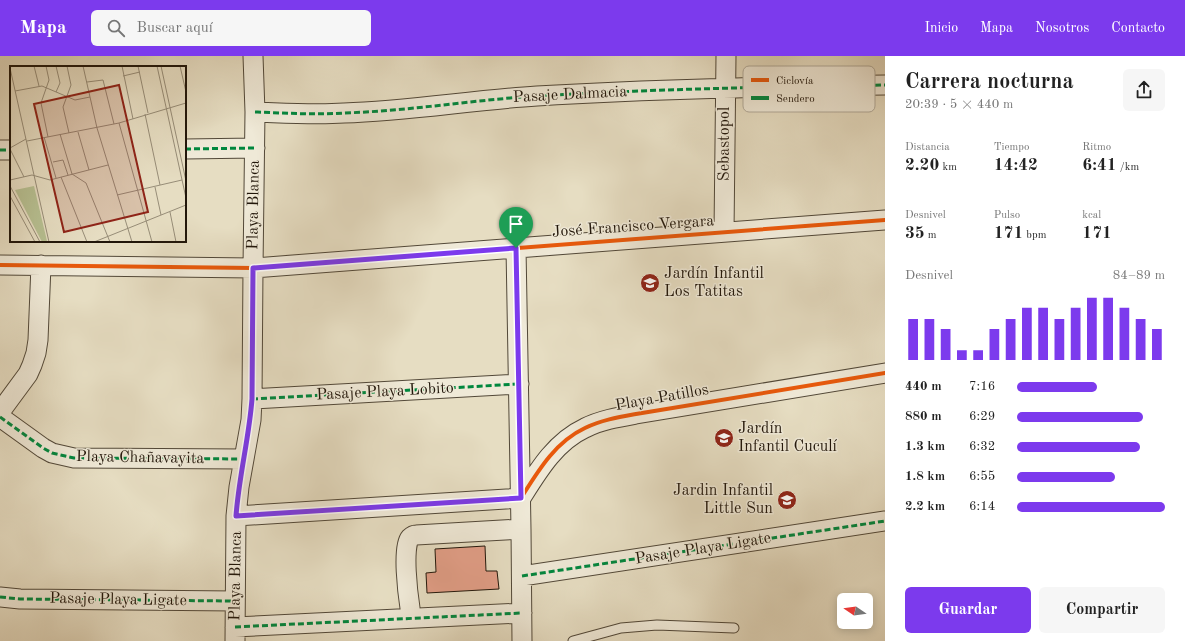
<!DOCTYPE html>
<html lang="es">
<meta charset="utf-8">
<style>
:root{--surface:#fff;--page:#f6f6f6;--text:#222;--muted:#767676;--accent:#7c3aed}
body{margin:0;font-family:"Old Standard TT",serif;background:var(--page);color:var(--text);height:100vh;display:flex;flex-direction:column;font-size:15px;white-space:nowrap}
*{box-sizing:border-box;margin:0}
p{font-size:13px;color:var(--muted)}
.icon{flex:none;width:22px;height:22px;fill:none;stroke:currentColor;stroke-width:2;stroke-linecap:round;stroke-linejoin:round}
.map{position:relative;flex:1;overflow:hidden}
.drawer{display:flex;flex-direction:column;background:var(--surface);width:300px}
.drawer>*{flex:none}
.needle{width:26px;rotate:283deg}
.tools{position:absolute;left:837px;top:537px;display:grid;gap:8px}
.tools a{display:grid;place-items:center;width:36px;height:36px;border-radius:6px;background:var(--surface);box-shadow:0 2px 10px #0003;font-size:20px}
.pin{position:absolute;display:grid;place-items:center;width:34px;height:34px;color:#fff;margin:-41px -17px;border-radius:50% 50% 50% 0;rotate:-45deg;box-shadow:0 0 4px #0007}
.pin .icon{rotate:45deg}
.round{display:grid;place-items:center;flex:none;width:42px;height:42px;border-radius:6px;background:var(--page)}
.headline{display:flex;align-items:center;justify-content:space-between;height:68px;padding:0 20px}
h1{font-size:22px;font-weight:700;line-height:30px}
.stats{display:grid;grid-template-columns:repeat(3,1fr);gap:6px;height:68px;padding:4px 20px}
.stats div{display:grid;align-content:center}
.stats b{font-size:17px;font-weight:700}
.stats small{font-size:11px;font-weight:400}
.stats p{font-size:11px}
.chart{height:112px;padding:8px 20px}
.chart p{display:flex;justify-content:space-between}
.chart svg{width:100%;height:72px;margin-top:4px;stroke:var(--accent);stroke-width:6}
.cta{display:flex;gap:8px;margin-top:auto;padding:8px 20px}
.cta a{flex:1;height:46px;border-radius:6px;background:var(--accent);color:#fff;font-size:16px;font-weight:700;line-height:46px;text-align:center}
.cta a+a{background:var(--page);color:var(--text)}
ul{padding:0 20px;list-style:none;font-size:13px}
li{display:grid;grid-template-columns:64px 48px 1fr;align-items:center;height:30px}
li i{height:10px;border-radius:5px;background:var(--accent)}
header{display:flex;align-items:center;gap:24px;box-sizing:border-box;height:56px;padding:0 20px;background:var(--accent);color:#fff}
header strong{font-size:19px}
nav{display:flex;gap:22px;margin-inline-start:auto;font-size:14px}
.search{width:280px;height:36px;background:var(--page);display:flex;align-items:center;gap:10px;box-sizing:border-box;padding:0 14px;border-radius:6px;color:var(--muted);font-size:15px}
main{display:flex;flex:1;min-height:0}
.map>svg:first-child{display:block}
</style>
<header>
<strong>Mapa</strong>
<div class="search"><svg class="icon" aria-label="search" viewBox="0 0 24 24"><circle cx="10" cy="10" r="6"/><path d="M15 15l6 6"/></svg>Buscar aquí</div>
<nav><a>Inicio</a><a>Mapa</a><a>Nosotros</a><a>Contacto</a></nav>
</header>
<main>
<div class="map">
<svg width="885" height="585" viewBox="0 0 885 585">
<rect width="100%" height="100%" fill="#e6ddc2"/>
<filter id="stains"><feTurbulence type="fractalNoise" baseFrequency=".005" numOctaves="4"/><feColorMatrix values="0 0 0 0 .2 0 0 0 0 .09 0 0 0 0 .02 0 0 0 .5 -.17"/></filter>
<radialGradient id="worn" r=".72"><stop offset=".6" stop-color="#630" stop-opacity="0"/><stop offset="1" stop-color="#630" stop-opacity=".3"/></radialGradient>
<path fill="#e39f88" stroke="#21160a" d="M485,490L486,515H497L499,533L427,537L426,517L436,516L435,493Z"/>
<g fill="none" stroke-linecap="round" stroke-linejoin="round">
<defs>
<path id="service" d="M573,585L621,572L657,569L734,572"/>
<path id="minor" d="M255,56C285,57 315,59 344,57C409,55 472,44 537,40C653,33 769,31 885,29
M185,93L255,92
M0,94H11
M724,176L726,0
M516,192L521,473L522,585
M0,209L253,212L885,164
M252,343L519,328
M0,356L28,318L32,309L36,297L38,284L41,209
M0,361L43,392L52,397L74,402L244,403
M236,460L521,442C538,415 555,386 585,372C601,364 619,361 636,358L885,317
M522,520L885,465
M0,541L20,543L235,545
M410,552C408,539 402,491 410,482C411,481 414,479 416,479L521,473
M235,571L522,557
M235,585L236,460L239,431L251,364L252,343L253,212L255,56L253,0"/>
</defs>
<use href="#service" stroke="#524838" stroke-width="11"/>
<use href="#minor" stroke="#524838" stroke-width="21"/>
<use href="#service" stroke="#efe9d7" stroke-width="9"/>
<use href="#minor" stroke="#efe9d7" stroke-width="19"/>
<path stroke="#00873e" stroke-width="3" stroke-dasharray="6 3" stroke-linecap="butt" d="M255,56C285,57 315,59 344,57C409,55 472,44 537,40C653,33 769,31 885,29
M185,93L255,92
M0,94H11
M252,343L519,328
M0,361L43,392L52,397L74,402L244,403
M522,520L885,465
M0,541L20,543L235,545
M235,571L522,557"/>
<defs>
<path id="cycleway" d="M0,209L253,212L885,164
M236,460L521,442C538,415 555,386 585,372C601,364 619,361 636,358L885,317"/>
</defs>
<use href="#cycleway" stroke="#efe9d7" stroke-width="6"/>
<use href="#cycleway" stroke="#e8590c" stroke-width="4"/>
</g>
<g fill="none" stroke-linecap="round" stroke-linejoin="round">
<defs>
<path id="route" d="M516,192L521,442L236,460C239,420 249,382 252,343L253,212Z"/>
</defs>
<use href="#route" stroke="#fff" stroke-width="8"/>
<use href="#route" stroke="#7c3aed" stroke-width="5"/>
</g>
<defs>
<symbol id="school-disc" viewBox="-11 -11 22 22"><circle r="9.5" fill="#8f2418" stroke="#efe9d7"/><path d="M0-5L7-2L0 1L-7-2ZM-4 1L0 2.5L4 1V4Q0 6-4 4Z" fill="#fff"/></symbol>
</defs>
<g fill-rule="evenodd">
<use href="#school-disc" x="639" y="216" width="22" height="22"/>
<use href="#school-disc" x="713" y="371" width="22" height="22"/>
<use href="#school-disc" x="776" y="433" width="22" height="22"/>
</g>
<g text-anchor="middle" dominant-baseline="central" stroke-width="3" stroke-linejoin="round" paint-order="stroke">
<g font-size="16" fill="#21160a" stroke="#efe9d7">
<text transform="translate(570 39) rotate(-3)">Pasaje Dalmacia</text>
<text transform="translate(725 88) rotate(-90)">Sebastopol</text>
<text transform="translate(254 149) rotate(-89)">Playa Blanca</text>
<text transform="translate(633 171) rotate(-4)">José Francisco Vergara</text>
<text transform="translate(385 336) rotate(-3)">Pasaje Playa Lobito</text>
<text transform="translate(662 342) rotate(-10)">Playa Patillos</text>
<text transform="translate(140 402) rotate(1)">Playa Chañavayita</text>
<text transform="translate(703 493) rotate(-9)">Pasaje Playa Ligate</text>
<text transform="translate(236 520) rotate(-89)">Playa Blanca</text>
<text transform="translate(118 544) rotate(1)">Pasaje Playa Ligate</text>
</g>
<g font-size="16" fill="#21160a" stroke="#efe9d7" text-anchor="start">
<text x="664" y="218">Jardín Infantil<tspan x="664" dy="18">Los Tatitas</tspan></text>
<text x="738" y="373">Jardín<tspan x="738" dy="18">Infantil Cuculí</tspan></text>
<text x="773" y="435" text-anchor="end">Jardin Infantil<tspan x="773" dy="18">Little Sun</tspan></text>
</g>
</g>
<g transform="translate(10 10)">
<rect width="176" height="176" fill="#e6ddc2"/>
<path d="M24,120L37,175L36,176H32L5,124Z" fill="#b7c092"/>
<path fill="none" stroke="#978d78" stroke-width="1" d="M24,0L29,20M36,0L39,14L31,37L38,71M57,0L61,19L53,41L59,67M73,0L87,62L122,176M112,0L123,53M128,0L138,47M147,0L176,132M151,0L176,115M170,0L176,26M0,2L39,176M113,10L130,6M77,16L93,14L104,58M5,25L32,20L65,34L80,31M46,26L50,17L46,0M135,48L150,119M109,57L142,176M68,66L79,104M50,68L62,108L76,117L100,176M34,71L46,112M17,75L109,57L176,37M0,82L16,73M0,83L14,111M43,96L53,94L58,109M51,111L77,176M0,114L22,109L40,114L98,99M0,120L30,176M145,121L151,149M107,129L172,114M0,130L25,176M160,146L166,176M84,176L176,139"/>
<path fill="#8f2418" fill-opacity="0.15" stroke="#8f2418" stroke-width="2" d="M109,19L138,146L54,166L24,38Z"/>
<rect width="176" height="176" fill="none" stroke="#21160a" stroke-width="2"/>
</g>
<rect x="743" y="10" width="132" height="46" rx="6" fill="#efe9d7" stroke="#b1aa9a" stroke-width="1"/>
<rect x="751" y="22" width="18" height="4" fill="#e8590c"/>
<rect x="751" y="40" width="18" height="4" fill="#00873e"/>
<g font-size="11" fill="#21160a">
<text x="776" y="28">Ciclovía</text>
<text x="776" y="46">Sendero</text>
</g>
<rect width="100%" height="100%" filter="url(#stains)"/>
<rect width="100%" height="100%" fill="url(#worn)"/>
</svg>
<div class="tools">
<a><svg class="needle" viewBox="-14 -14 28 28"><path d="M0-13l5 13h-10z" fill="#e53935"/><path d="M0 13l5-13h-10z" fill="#767676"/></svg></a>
</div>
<div class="pin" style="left:516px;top:192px;background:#1e9e55"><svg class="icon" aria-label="arrive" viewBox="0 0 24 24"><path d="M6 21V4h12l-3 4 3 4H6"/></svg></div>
</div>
<section class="drawer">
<div class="headline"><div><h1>Carrera nocturna</h1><p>20:39 · 5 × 440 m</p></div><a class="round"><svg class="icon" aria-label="share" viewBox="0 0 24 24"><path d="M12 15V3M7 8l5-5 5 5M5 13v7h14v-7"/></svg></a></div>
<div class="stats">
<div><p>Distancia</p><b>2.20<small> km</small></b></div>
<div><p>Tiempo</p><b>14:42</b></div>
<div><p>Ritmo</p><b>6:41<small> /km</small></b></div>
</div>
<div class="stats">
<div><p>Desnivel</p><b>35<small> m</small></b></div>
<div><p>Pulso</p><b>171<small> bpm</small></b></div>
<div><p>kcal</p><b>171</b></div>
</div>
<div class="chart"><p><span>Desnivel</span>84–89 m</p>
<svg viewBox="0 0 160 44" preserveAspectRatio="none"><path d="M5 44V19M15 44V19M25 44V25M35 44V38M45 44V38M55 44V25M65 44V19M75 44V12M85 44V12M95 44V19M105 44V12M115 44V6M125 44V6M135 44V12M145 44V19M155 44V25"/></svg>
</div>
<ul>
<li><b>440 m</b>7:16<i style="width:54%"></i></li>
<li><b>880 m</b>6:29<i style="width:85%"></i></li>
<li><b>1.3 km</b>6:32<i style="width:83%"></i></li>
<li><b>1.8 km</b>6:55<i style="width:66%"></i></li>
<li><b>2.2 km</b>6:14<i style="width:100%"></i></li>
</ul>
<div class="cta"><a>Guardar</a><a>Compartir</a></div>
</section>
</main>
